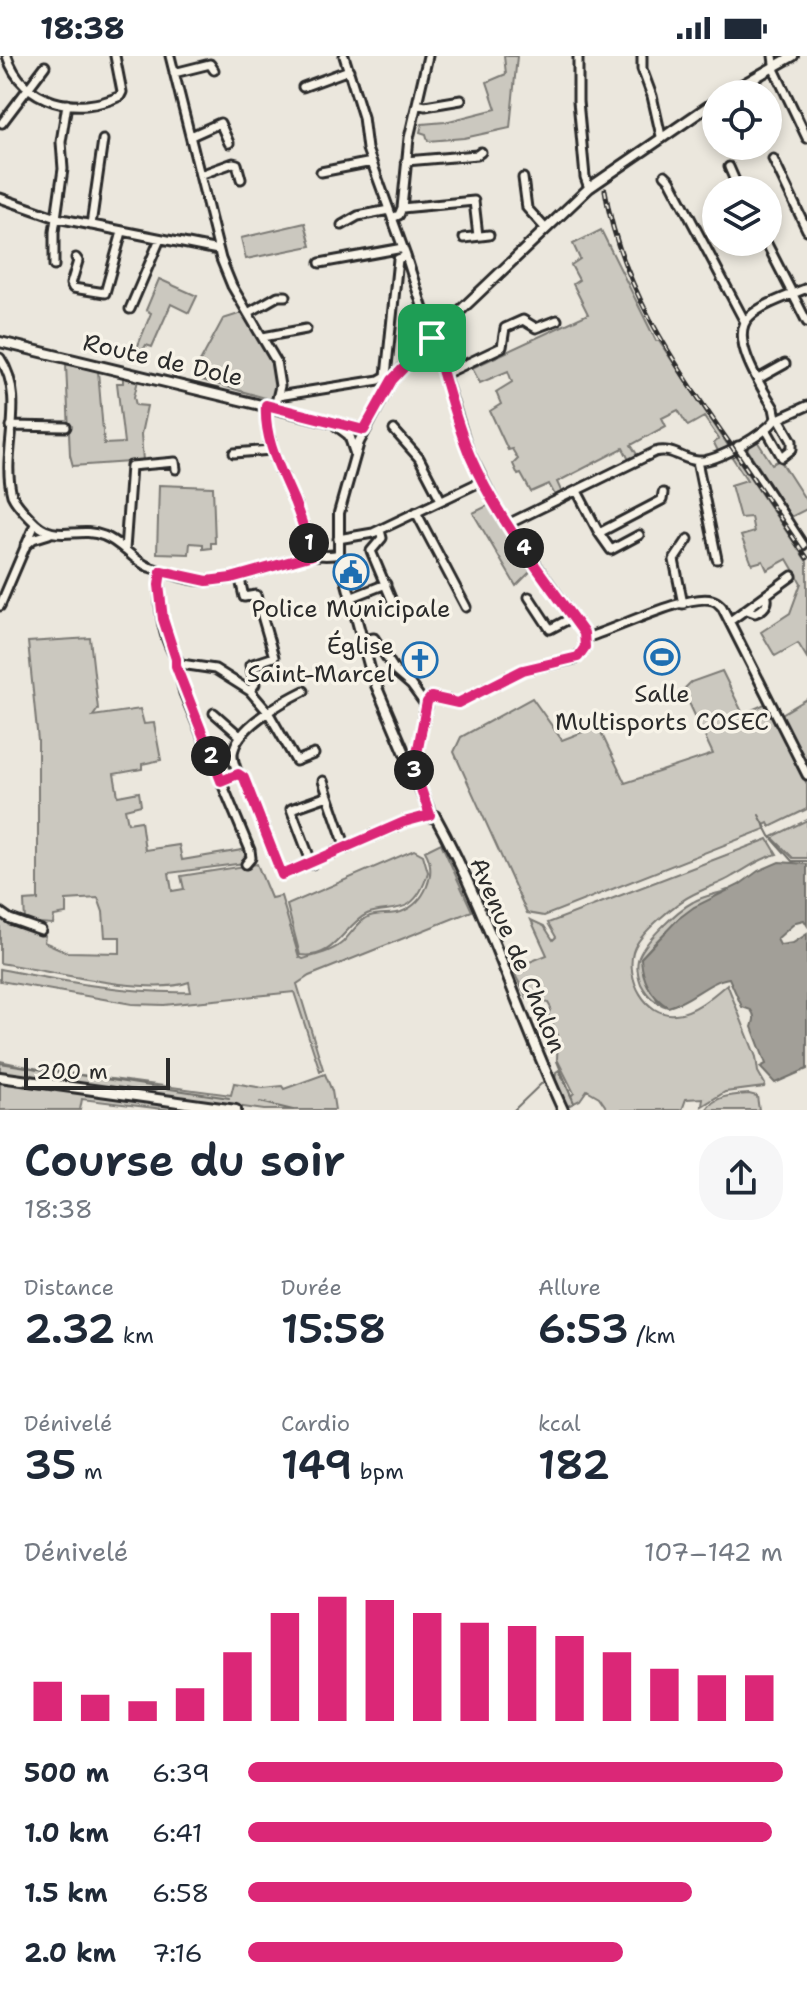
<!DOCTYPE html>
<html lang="fr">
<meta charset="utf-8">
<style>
:root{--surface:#fff;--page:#f6f6f7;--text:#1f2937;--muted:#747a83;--accent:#db2777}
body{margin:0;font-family:"Shantell Sans",sans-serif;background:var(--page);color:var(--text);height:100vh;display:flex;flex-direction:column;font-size:30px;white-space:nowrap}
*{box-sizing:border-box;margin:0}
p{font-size:26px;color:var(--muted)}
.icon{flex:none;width:44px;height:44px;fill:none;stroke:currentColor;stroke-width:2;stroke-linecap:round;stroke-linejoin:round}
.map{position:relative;height:1054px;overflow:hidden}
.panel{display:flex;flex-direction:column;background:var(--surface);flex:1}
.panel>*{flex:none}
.tools{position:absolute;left:702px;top:24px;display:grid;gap:16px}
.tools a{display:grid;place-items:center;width:80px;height:80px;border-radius:50%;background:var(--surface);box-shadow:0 4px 12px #0003;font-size:40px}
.scale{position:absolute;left:24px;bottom:20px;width:146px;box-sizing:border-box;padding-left:8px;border:4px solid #2b2b2b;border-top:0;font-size:22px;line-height:28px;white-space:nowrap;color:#2b2b2b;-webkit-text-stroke:6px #f7f3e8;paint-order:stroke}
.pin{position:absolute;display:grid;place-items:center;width:68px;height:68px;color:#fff;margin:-34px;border-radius:16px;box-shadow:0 4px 12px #0006}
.km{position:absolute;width:40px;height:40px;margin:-20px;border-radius:50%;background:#222;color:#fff;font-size:22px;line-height:40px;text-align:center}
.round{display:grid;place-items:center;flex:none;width:84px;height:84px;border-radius:32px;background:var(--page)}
.summary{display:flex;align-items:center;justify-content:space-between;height:136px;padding:0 24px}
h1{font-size:44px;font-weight:600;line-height:60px}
.stats{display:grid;grid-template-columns:repeat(3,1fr);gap:12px;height:136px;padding:8px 24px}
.stats div{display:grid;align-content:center}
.stats b{font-size:40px;font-weight:600}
.stats small{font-size:22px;font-weight:400}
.stats p{font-size:22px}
.chart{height:224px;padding:16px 24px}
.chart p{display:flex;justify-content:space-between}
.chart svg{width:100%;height:144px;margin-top:8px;stroke:var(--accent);stroke-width:6}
ul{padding:0 24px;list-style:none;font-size:26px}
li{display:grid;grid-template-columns:128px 96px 1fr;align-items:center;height:60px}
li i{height:20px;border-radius:10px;background:var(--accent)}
.status{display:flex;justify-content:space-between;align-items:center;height:56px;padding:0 40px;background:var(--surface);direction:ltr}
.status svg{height:22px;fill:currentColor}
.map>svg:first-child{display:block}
</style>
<div class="status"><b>18:38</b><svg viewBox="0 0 49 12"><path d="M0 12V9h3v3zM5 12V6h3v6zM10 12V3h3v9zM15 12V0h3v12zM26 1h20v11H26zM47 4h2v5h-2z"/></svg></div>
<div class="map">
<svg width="807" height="1054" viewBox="0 0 807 1054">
<rect width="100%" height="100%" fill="#ebe7dd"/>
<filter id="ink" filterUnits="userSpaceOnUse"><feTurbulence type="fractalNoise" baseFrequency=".0125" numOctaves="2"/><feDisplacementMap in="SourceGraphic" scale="16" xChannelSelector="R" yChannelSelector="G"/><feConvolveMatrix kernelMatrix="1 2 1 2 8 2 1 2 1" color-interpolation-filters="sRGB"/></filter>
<g filter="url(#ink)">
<path fill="#cbc8bf" stroke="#7b7a75" stroke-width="2" d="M504,0H517L510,72L464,82L428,85L426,78L420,76L422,68L445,66L496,53L487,26L506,18Z
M305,167L311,190L246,203L241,182Z
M601,174L656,285H659L729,391L718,395L714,387L719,383L704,361L688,370L678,354L662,362L666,370L631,389L638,400L629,404L623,392L557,426L563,439L556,441L549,428L531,436L521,418L518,419L513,408L518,403L512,393L508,394L490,355L501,348L496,336L512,326L508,315L480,327L472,312L588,258L573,228L579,224L571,209L580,203L573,188Z
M159,223L197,240L189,257L171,248L152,291L146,289L143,294L137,292L151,257L146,254Z
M242,257C259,283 280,307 275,340L269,343L202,324L203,319H193L223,263Z
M66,308L98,315L104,388L124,387L117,327H123V321L138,324L134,341L136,349L147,350L141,378L143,405L73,410L70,399Z
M757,385L772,408L780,404L807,446V453L791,461L746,391Z
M733,396L807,506V602L798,587L775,600L761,576L790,557L801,527L787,503L767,514L763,505L752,508L741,480L754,476L751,461L740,462L731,429L747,424L730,398Z
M159,429L213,431L215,487H211V492L203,493V488L190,487L189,498L157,497Z
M489,449L534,512L516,530L473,457Z
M90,582L98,653L93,660L140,653L144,668L154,667L161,704L142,708V713L114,718L118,740L139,736L141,749L125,753L128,767L141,765L145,794L179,789L182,804L248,793L249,801L244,807L169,817L172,835L184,833L181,820L257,808L271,842L281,840L299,901L303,903C316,899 332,896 343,886C351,878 359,864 370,860C380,857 391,859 401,856C425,847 438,817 425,795L441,787L472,855L309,920L297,928L323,1013L320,1015L294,936L164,949L132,948L0,925V913C63,925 126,938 191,936L189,926C150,941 44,914 0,907V862L12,869L45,880L44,886L67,896L120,897V881H105L103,856L98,842L66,844V858L54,860L53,868L25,866L24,845L38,844V685L28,586Z
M722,615L743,658L767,647L807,728V753L770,771L768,767L764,769L765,773L544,860L527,857L454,696L461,681L532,642L562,684L598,670L625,727L713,698L683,634L691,626Z
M807,643V706L780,659Z
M807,764V802H793L772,781Z
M768,783L777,798C760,802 748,812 733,820C721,828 707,831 694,838C677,846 638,878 633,896C626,922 645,961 675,958C694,957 713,940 727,928L756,1001L758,1016L765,1028L764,1031L725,1036L702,1050L703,1042L686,1043L682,1054H608L599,1041L587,1034L580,1044L566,1051L555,1025L556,1016L559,1014L571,1040L574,1037L557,1003L558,979L548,958L551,952L548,947L527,942L512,913L547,899L531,864L544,870L553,884L556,881L548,867Z
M414,794L423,799L428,816C425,827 419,841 409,848C396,856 380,852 367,858C344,869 335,904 300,899L287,849Z
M728,834C689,854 670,869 641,902L657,944L668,951C655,947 648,941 641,928C638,920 636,913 638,904C642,887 678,854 693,846C703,840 717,838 728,834Z
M0,1005L37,1013L231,1039L234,1027L263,1032L282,1030L284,1033L325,1018L332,1035L335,1054H264L0,1016Z
M0,1026L205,1054H171L82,1043L80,1054H0Z
M749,1038L757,1040L759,1054H706C716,1039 732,1039 749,1038Z"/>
<path fill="#a29f98" stroke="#72716c" stroke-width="2" d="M779,806L807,808V869L804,864L796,866L777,883L780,889L793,887L807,878V1013L775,1027L760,1011L766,1008L752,971C754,964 756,961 751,954L742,951L729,922C708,925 690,946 668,951C650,940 642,924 641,902L678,863L694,851L739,829L758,815Z"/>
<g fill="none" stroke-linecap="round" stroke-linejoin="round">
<path stroke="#72716c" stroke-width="2" d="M759,759L770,780L792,805H807
M557,1005L574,1047
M0,1007L229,1042
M260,1046L293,1054
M514,1054L543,1026"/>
<defs>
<path id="minor" d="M7,0C22,48 78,60 120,40L122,36L115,0
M170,0L221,203L232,230L276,305L280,330L275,351
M344,0L363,61L367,93L406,200L469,396L499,456L584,577L585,591L575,603L523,614L458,647L431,641L427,646L414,713
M578,0V45L585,121L589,132
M642,0V13L652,40L661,80
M773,0L775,15L807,82
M174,17L210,8L214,14
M303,31L349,14
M417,48L425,50L461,44
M2,67L45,10
M191,80L220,67L229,87
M773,103L807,174
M406,105L477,99L481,96
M729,111L739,134
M321,116L372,106
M200,119L233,107L237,108L241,123
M665,119L670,124L745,266
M523,122L527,152L546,173
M0,142L57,162L218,194
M402,152L474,145L478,180
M392,162L399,159L402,152L409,82L428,0
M91,169L103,84
M342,169L358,160L389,154
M464,182L489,179
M766,186L807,266
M76,202L78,205L71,228L73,232L105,237L122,176
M320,207L403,192
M54,210V176L63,113L61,86L67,48
M130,253L160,183
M248,257L278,240H286
M263,281L306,273
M0,302C28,344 0,395 12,439C16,448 24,456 31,463C55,490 76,469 104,480C121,486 132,504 149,511C167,517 190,525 209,525C242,524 276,507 309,500C319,498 329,501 339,498
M445,318L502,291L505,272L523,264L536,272L557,264
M758,323L785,308
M278,340L379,324L386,320L398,203L406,200
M266,349C264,385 280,413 294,445C301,463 307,481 313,499
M778,363L807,350
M11,370L66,371
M394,374L419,402L441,444
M767,375L782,401L792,393V385L780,364
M738,390L803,489
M234,397L271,394
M697,405L717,503
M577,435L599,477L611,494L639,479
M416,456L466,551
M508,468L655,396C673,391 681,404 698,405C715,407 768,377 776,362L774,352C762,332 727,280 750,260C765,247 789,240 807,232
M380,474L382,482L371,495L395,552
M599,477L662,444L663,437
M338,483L373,477L482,425
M25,490L33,483L49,478
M125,494L131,410L175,406L176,413
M161,515C157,543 161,586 181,608L215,613L250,635L268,656L296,705L314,698
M239,519L244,541L256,539L274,601L250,609L255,628L250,635
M529,541L550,573L573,561
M350,542L386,528
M683,548L674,504L688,483
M0,550L35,468
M747,554L755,557C763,554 770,548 766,539
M730,565L792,520
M585,582C612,575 687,537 712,544C717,545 719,548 722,551L807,719
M361,584L374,582L396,616L411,629L427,651
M176,603L184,637L250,794L251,802L246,808
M214,657L240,680
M238,718C235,710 231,701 234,693C241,669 282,646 304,635
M221,725L238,718L244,722L282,819L404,766L430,759
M323,725L328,740
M312,808L291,753L328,740L346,792
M0,856L10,863L41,874"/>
<path id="major" d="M726,38L793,0
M0,286L364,374
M337,370L349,379L355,397
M430,756L372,620L339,498V457L359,386L392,324L423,290L589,132L716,45
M430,756L431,761L435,760C487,854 518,957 563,1054
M0,1021L236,1054"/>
</defs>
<use href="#minor" stroke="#2b2b2b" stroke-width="13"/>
<use href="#major" stroke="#2b2b2b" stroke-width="14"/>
<use href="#minor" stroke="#f7f3e8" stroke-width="7"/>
<use href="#major" stroke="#f7f3e8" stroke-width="8"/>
<defs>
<path id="rail" d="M605,134C620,230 674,307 728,385C754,424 781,463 807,502"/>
</defs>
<use href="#rail" stroke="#2b2b2b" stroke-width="5"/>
<use href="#rail" stroke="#f7f3e8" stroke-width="2" stroke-dasharray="6" stroke-linecap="butt"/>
</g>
</g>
<g fill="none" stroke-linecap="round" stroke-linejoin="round" filter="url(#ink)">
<defs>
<path id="route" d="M432,282C445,320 454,362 470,400C498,464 543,520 584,577L585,591L578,601L523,614L458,647L431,641L427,646L414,713L430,759L404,766L282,819L244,722L238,718L221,725L176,610V603L163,563L159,529L161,515L207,525L231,522L313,499C307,481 301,463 294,445C280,412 264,385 266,349L364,374L392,324Z"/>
</defs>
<use href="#route" stroke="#fff" stroke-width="16"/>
<use href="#route" stroke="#db2777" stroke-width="10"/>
</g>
<defs>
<symbol id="civic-ring" viewBox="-11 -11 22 22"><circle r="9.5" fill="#f7f3e8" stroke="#1f6fb2" stroke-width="1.5"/><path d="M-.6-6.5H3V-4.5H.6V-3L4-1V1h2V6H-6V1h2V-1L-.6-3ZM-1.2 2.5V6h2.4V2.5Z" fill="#1f6fb2"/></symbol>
<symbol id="stadium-ring" viewBox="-11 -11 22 22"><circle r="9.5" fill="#f7f3e8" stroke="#1f6fb2" stroke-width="1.5"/><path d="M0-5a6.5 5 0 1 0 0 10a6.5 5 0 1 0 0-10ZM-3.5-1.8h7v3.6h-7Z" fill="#1f6fb2"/></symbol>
<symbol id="church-ring" viewBox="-11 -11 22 22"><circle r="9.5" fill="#f7f3e8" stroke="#1f6fb2" stroke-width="1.5"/><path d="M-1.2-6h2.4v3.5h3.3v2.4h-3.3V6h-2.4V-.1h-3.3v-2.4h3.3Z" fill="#1f6fb2"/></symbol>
</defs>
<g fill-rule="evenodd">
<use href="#civic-ring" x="331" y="496" width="40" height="40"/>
<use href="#stadium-ring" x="642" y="581" width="40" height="40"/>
<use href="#church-ring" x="400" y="584" width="40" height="40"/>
</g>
<g text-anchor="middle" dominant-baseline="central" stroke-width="7" stroke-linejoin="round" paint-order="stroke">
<g font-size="24" fill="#2b2b2b" stroke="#f7f3e8">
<text transform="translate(163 304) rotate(13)">Route de Dole</text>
<text transform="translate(518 899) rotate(67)">Avenue de Chalon</text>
</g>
<g font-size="24" fill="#2b2b2b" stroke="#f7f3e8">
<text x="351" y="553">Police Municipale</text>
<text x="394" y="590" text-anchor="end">Église<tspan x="394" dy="28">Saint-Marcel</tspan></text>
<text x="662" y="638">Salle<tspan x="662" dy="28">Multisports COSEC</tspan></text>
</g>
</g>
</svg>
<div class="tools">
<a><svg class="icon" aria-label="locate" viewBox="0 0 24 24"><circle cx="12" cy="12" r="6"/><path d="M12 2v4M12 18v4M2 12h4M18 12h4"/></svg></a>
<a><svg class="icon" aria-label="layers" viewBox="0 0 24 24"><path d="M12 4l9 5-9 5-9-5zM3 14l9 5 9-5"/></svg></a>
</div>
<div class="scale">200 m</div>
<div class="pin" style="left:432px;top:282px;background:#1e9e55"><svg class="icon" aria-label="arrive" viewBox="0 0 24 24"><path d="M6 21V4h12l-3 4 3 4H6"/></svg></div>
<b class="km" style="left:309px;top:487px">1</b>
<b class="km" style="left:211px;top:700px">2</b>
<b class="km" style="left:414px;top:714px">3</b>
<b class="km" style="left:524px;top:492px">4</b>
</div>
<section class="panel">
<div class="summary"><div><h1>Course du soir</h1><p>18:38</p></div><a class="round"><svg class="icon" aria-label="share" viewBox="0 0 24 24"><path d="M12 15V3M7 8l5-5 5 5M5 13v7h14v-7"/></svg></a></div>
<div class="stats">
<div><p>Distance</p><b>2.32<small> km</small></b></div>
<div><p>Durée</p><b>15:58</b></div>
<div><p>Allure</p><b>6:53<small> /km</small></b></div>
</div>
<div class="stats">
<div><p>Dénivelé</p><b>35<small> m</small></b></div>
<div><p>Cardio</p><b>149<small> bpm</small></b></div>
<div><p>kcal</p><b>182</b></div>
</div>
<div class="chart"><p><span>Dénivelé</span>107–142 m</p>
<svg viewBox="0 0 160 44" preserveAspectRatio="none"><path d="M5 44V32M15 44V36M25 44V38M35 44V34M45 44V23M55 44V11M65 44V6M75 44V7M85 44V11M95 44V14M105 44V15M115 44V18M125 44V23M135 44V28M145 44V30M155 44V30"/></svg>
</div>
<ul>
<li><b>500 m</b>6:39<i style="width:100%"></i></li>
<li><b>1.0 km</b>6:41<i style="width:98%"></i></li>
<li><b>1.5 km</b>6:58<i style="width:83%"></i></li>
<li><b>2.0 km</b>7:16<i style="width:70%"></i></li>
</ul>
</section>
